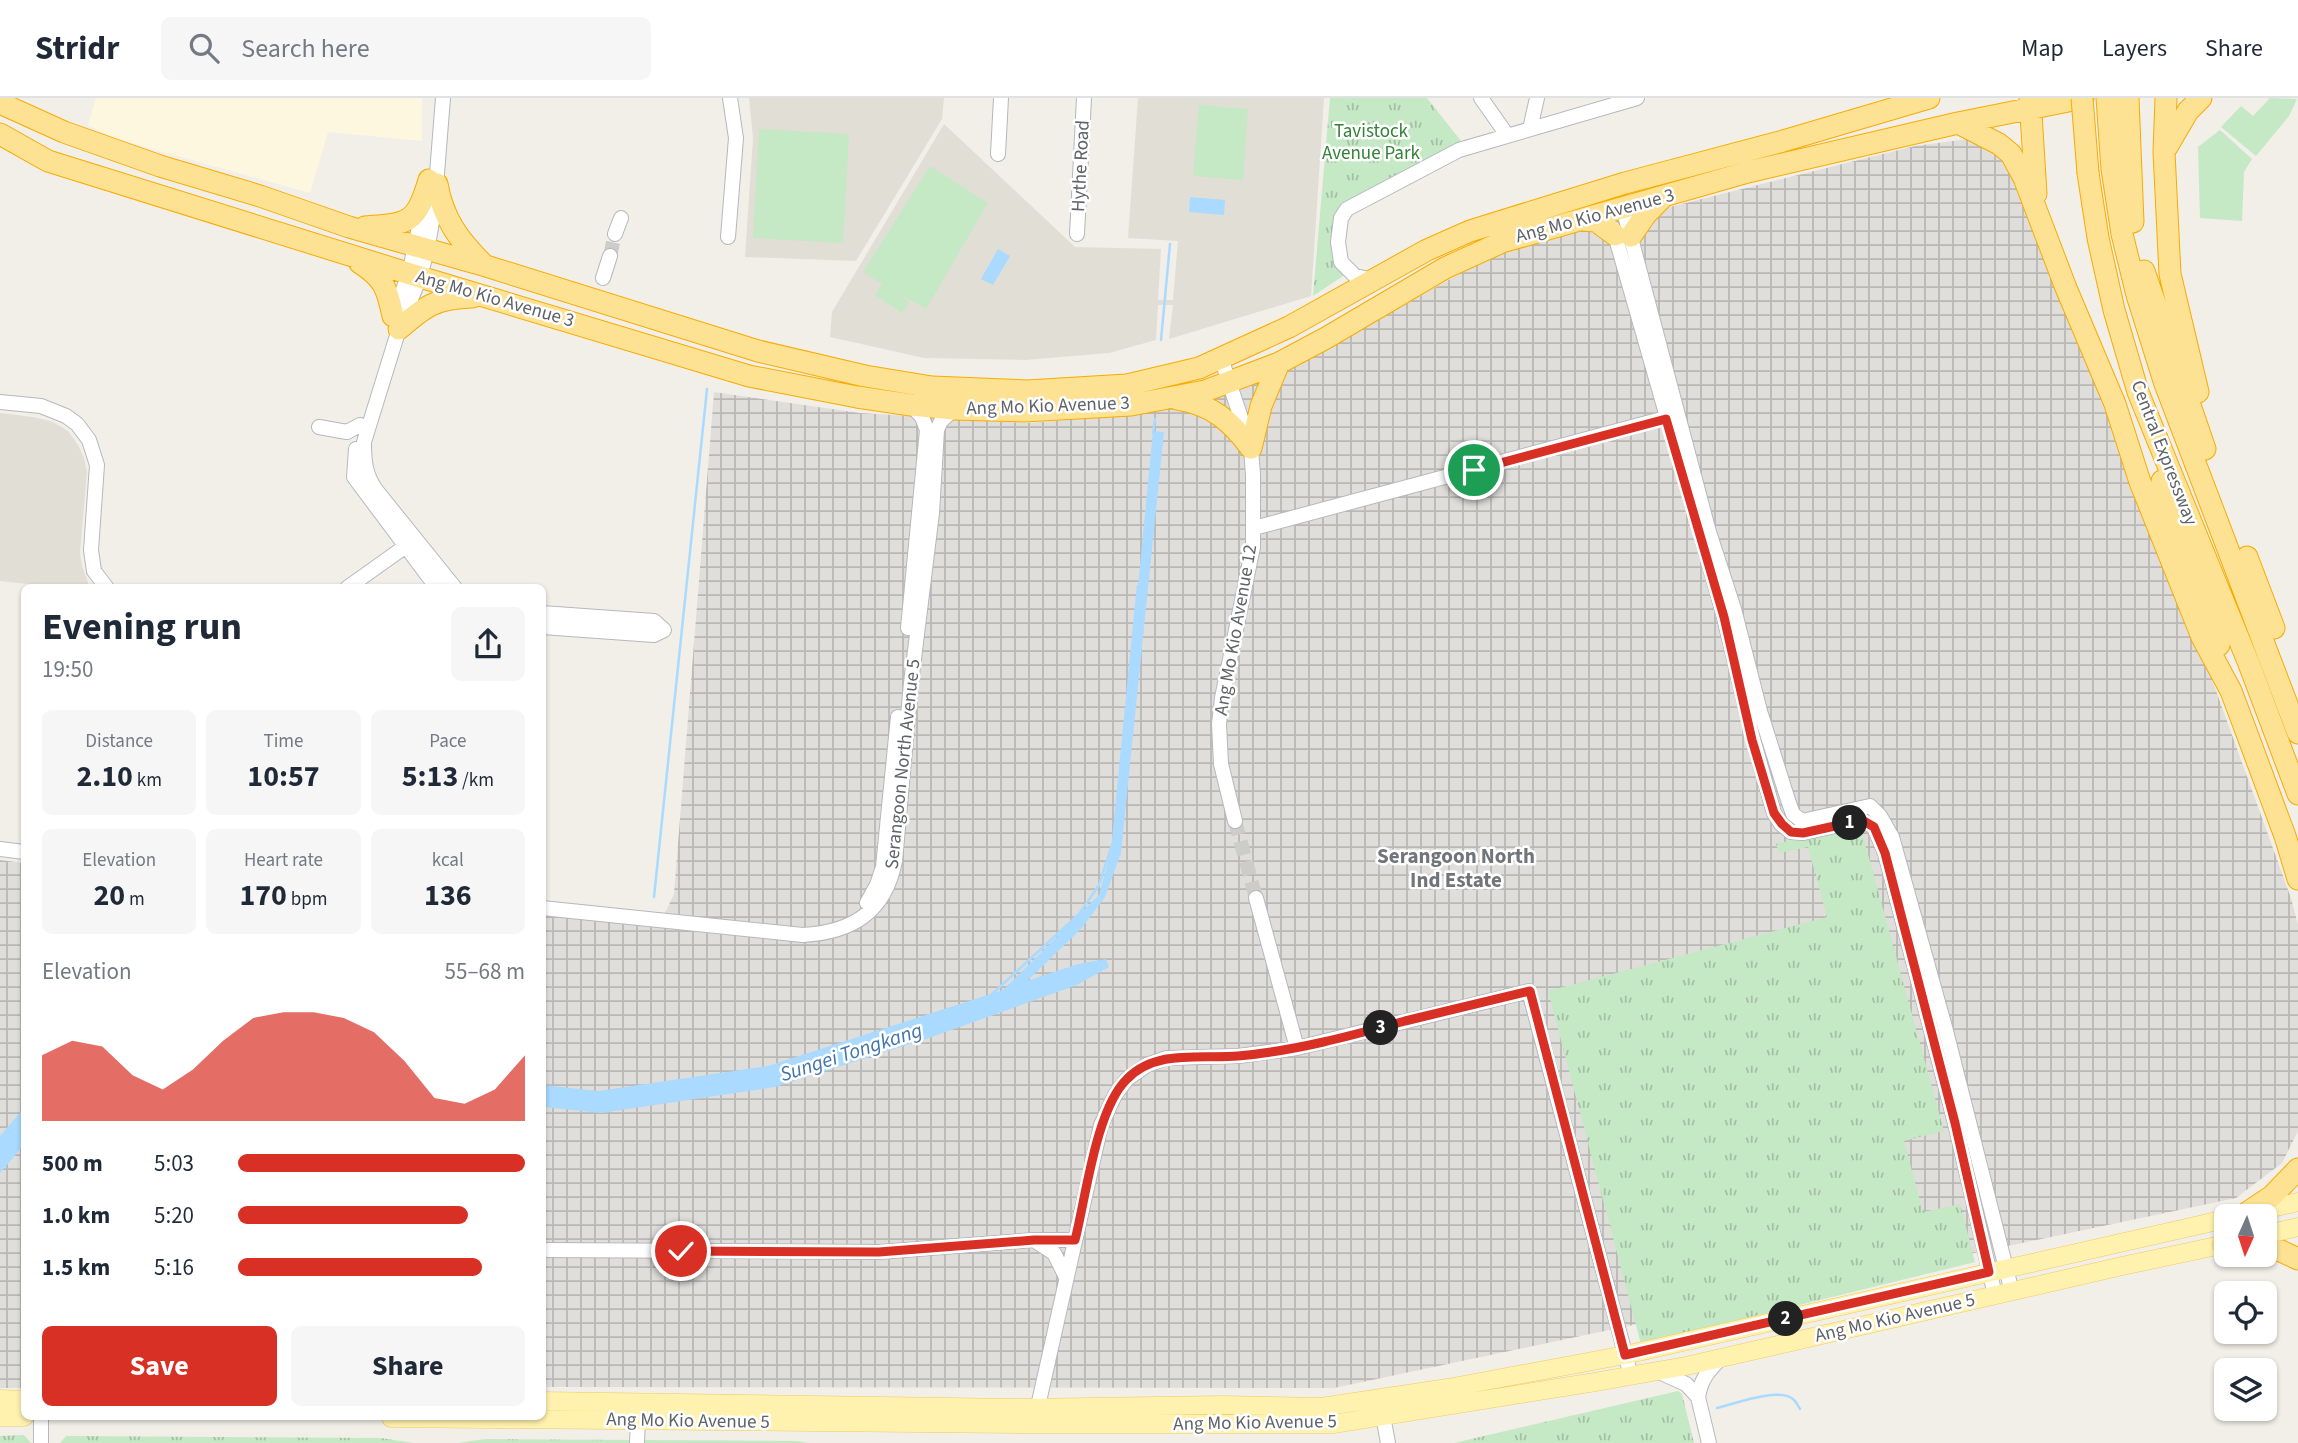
<!DOCTYPE html>
<meta charset="utf-8">
<style>
:root{--surface:#fff;--page:#f6f6f7;--text:#1f2937;--muted:#747a83;--line:#e0e1e3;--accent:#d93025}
body{margin:0;font-family:"Source Sans 3",sans-serif;background:var(--page);color:var(--text);height:100vh;display:flex;flex-direction:column;font-size:26px;white-space:nowrap}
*{box-sizing:border-box;margin:0}
p{font-size:23px;color:var(--muted)}
.icon{flex:none;width:38px;height:38px;fill:none;stroke:currentColor;stroke-width:2;stroke-linecap:round;stroke-linejoin:round}
.map{position:relative;flex:1;overflow:hidden}
.panel{position:absolute;left:21px;top:486px;width:525px;height:836px;display:flex;flex-direction:column;background:var(--surface);border-radius:10px;box-shadow:0 2px 5px #0004}
.panel>*{flex:none}
.needle{width:46px;rotate:183deg}
.tools{position:absolute;left:2214px;top:1106px;display:grid;gap:14px}
.tools a{display:grid;place-items:center;width:63px;height:63px;border-radius:10px;background:var(--surface);box-shadow:0 2px 5px #0004;font-size:35px}
.pin{position:absolute;display:grid;place-items:center;width:60px;height:60px;color:#fff;margin:-30px;border:4px solid #fff;border-radius:50%;box-shadow:0 2px 7px #0007}
.km{position:absolute;width:35px;height:35px;margin:-18px;border-radius:50%;background:#222;color:#fff;font-size:19px;line-height:35px;text-align:center}
.round{display:grid;place-items:center;flex:none;width:74px;height:74px;border-radius:10px;background:var(--page)}
.summary{display:flex;align-items:center;justify-content:space-between;height:119px;padding:0 21px}
h1{font-size:38px;font-weight:700;line-height:52px}
.figures{display:grid;grid-template-columns:repeat(3,1fr);gap:10px;height:119px;padding:7px 21px}
.figures div{display:grid;align-content:center;border-radius:10px;background:var(--page);text-align:center}
.figures b{font-size:30px;font-weight:700}
.figures small{font-size:19px;font-weight:400}
.figures p{font-size:19px}
.chart{height:196px;padding:14px 21px}
.chart p{display:flex;justify-content:space-between}
.chart svg{width:100%;height:126px;margin-top:7px;fill:var(--accent);opacity:.7}
.action{display:flex;gap:14px;margin-top:auto;padding:14px 21px}
.action a{flex:1;height:80px;border-radius:10px;background:var(--accent);color:#fff;font-size:28px;font-weight:700;line-height:80px;text-align:center}
.action a+a{background:var(--page);color:var(--text)}
ul{padding:0 21px;list-style:none;font-size:23px}
li{display:grid;grid-template-columns:112px 84px 1fr;align-items:center;height:52px}
li i{height:18px;border-radius:9px;background:var(--accent)}
header{display:flex;align-items:center;gap:42px;box-sizing:border-box;height:98px;padding:0 35px;background:var(--surface);border-bottom:2px solid var(--line)}
header strong{font-size:33px}
nav{display:flex;gap:38px;margin-inline-start:auto;font-size:24px}
.search{width:490px;height:63px;background:var(--page);display:flex;align-items:center;gap:18px;box-sizing:border-box;padding:0 24px;border-radius:10px;color:var(--muted);font-size:26px}
.map>svg:first-child{display:block}
</style>
<header>
<strong>Stridr</strong>
<div class="search"><svg class="icon" aria-label="search" viewBox="0 0 24 24"><circle cx="10" cy="10" r="6"/><path d="M15 15l6 6"/></svg>Search here</div>
<nav><a>Map</a><a>Layers</a><a>Share</a></nav>
</header>
<div class="map">
<svg width="2298" height="1345" viewBox="0 0 2298 1345">
<defs>
<pattern id="industrial-grid" width="8" height="8" patternUnits="userSpaceOnUse" patternTransform="scale(1.75)"><rect width="8" height="8" fill="#e0deda"/><path d="M0 4h8M4 0v8" fill="none" stroke="#b9b8b5"/></pattern>
<pattern id="grass-tufts" width="24" height="20" patternUnits="userSpaceOnUse" patternTransform="scale(1.75)"><rect width="24" height="20" fill="#c5e8c5"/><path d="M3 7l-1-3M5 7V3M7 7l1-3M15 17l-1-3M17 17v-4M19 17l1-3" fill="none" stroke="#a3c0a4"/></pattern>
</defs>
<rect width="100%" height="100%" fill="#f1efe8"/>
<path fill="#fef7e0" d="M96,0H422V43L328,34L310,95L113,40L88,27Z"/>
<path fill="url(#industrial-grid)" d="M1968,41L1987,44L2007,65L2113,308L2291,800L2298,827V1033L2282,1065L2236,1100L1334,1290L543,1289L542,817L659,828L674,796L714,294L860,315L1027,325L1132,317L1214,301L1297,268L1505,150L1915,48Z
M0,762L24,765V1290H0Z"/>
<path fill="#e1ded6" d="M749,0H944L942,21L856,163L745,159L753,40Z
M1138,0H1324L1311,198L1169,241L1173,207H1158L1156,242L1109,255L1025,262L924,260L830,239L832,214L944,26L1075,149L1161,151L1158,202H1173L1178,143L1128,140Z
M0,315L33,319L53,324L68,333L78,347L84,360L87,374L80,455L82,468L90,490H64L0,483Z"/>
<path fill="url(#grass-tufts)" d="M1330,0H1427L1461,43L1340,111L1346,176L1313,198Z
M1860,727L1944,1033L1904,1043L1923,1114L1960,1106L1975,1164L1641,1246L1548,893L1827,819L1808,749L1779,755L1776,746Z
M1678,1293L1682,1296L1694,1345H1454Z
M24,1337L31,1345H0V1338Z
M66,1338L381,1340L414,1345H60Z
M485,1341L797,1343L809,1345H458Z"/>
<path fill="#c5e8c5" d="M2270,0L2297,1L2289,18L2256,58L2221,29L2241,8L2253,18Z
M1199,7L1248,11L1243,82L1193,78Z
M759,31L849,36L843,145L753,140Z
M2220,32L2252,61L2244,74L2242,123L2200,120L2198,49Z
M930,68L988,105L926,211L894,193L909,204L902,215L875,197L882,186L863,174Z"/>
<path fill="#aadaff" d="M1190,99L1225,102L1224,117L1189,114Z
M998,151L1010,158L993,187L981,181Z
M1153,333L1164,334L1121,755L1105,799L1081,831L1027,883L1078,866L1106,861L1109,869L1077,887L929,940L775,989L601,1015L543,1009V987L598,993L768,968L1003,892L1099,797L1113,747Z
M24,1010V1047L0,1075V1038Z"/>
<g fill="none" stroke-linecap="round" stroke-linejoin="round">
<path stroke="#aadaff" stroke-width="2.5" d="M1161,242L1170,146
M1153,335L1155,321
M654,799L707,291
M992,896L1079,816L1099,787L1113,744L1138,488
M1717,1310C1734,1306 1781,1288 1794,1302C1797,1305 1798,1308 1800,1311"/>
<path stroke="#ccccc8" stroke-width="14" stroke-dasharray="14 7" stroke-linecap="butt" d="M610,158L615,136
M1235,723L1256,800"/>
<defs>
<path id="minor" d="M443,0L434,113L427,152L420,179L399,231L364,344C364,363 365,376 376,392L455,490
M1481,0L1507,37
M1530,31L1537,0
M998,56L1001,0
M1623,110L1709,434L1734,511L1760,613L1788,702L1793,716L1802,723L1870,708L1880,718L1892,739L1945,929L2012,1194
M1613,130L1693,410
M615,136L621,120
M1077,136L1084,0
M728,139L736,40L730,0
M603,180L610,158
M1374,182L1355,178L1341,164L1338,144L1341,120L1347,111L1459,52L1637,0
M393,218L409,176L424,106
M1221,260L1251,350L1253,377V449L1222,600L1219,626L1221,666L1235,723
M0,304L41,308L66,318L77,326L89,342L97,367L91,452L94,473L107,490
M319,329L347,334L360,327
M356,351L354,379L437,490
M1254,430L1673,318
M1700,433L1724,519L1753,641L1774,715L1781,726L1791,734L1803,735L1862,722L1874,729L1885,755L1955,1025L1995,1197
M347,490L413,443
M542,515L654,523L664,532L654,537L542,529
M908,530L927,332L922,319L911,307
M0,751L24,754
M1256,800L1297,950
M867,805L877,787L883,769L898,619
M542,810L803,837C853,834 885,814 895,763L911,585L932,415L937,332L941,323L954,311
M1037,1144L1054,1155L1066,1179
M542,1152L879,1154L1034,1142H1075
M1657,1273L1686,1286L1698,1299C1701,1281 1708,1273 1721,1260
M1698,1299L1709,1345
M1036,1317L1101,1027L1115,997L1127,981L1147,967L1166,960L1239,958L1297,950L1529,893L1631,1278
M1383,1318L1388,1345
M41,1345V1320
M637,1345L638,1323"/>
<path id="major" d="M2250,1115L2298,1104
M2264,1137L2298,1129
M0,1301L24,1302
M542,1303L1023,1310L1222,1307L1321,1309L1448,1290L1625,1257L2226,1121
M0,1319H24
M391,1320L1023,1326H1333L1595,1284L1686,1268L2122,1168L2226,1146"/>
<path id="highway" d="M2030,0L2036,96
M2107,0L2112,71L2122,136L2137,197L2165,286L2298,635
M2128,0L2133,124
M2166,0L2164,54L2170,176L2198,294
M0,5L64,34L160,68L260,98L349,129L486,168L758,253L865,278L932,289L1027,293L1127,287L1199,270L1289,229L1427,152L1470,133L1625,85L1783,43L1929,0
M1958,25L1999,46L2011,56L2024,80L2066,190L2115,306L2140,384L2202,539L2231,593L2249,641L2285,738L2298,781
M0,36L48,63L420,179L749,278L857,299L911,307L954,311L1024,313L1131,307L1205,293L1279,265L1326,240L1445,170L1502,144L1748,74L1958,25L2083,0
M2167,49L2188,13L2201,0
M2088,75L2098,140L2114,212L2138,294L2249,566L2298,696
M437,86C443,121 459,142 484,167
M1583,122L1596,123L1615,137
M365,129C410,126 416,125 429,82
M1631,138L1646,116L1662,100
M360,165C385,181 387,191 393,218
M2144,173L2205,351
M399,231C425,208 436,200 472,199
M1177,301C1212,307 1230,322 1251,350
M1251,350L1261,308L1279,265
M2162,383L2171,418L2219,547
M2247,459L2274,530
M2245,1116L2272,1098L2298,1071
M2222,1147H2226
M2264,1151L2281,1153L2298,1161"/>
</defs>
<use href="#minor" stroke="#b5b8bc" stroke-width="16"/>
<use href="#major" stroke="#f2c960" stroke-width="19"/>
<use href="#highway" stroke="#f9ab00" stroke-width="23"/>
<use href="#minor" stroke="#fff" stroke-width="14"/>
<use href="#major" stroke="#fff2af" stroke-width="18"/>
<use href="#highway" stroke="#fde293" stroke-width="21"/>
<defs>
<path id="highway-bridge" d="M2082,0L2088,75"/>
</defs>
<use href="#highway-bridge" stroke="#f9ab00" stroke-width="23" stroke-linecap="butt"/>
<use href="#highway-bridge" stroke="#fde293" stroke-width="21"/>
</g>
<g fill="none" stroke-linecap="round" stroke-linejoin="round">
<defs>
<path id="route" d="M681,1153L879,1154L1034,1142H1075C1086,1099 1096,1011 1127,981C1156,951 1201,961 1238,958C1295,953 1350,938 1405,923C1446,913 1488,903 1530,893L1625,1257L1989,1174L1955,1025L1885,755L1874,729L1862,722L1803,735L1791,734L1782,726L1774,715L1752,642L1724,519L1666,321L1474,372"/>
</defs>
<use href="#route" stroke="#fff" stroke-width="14"/>
<use href="#route" stroke="#d93025" stroke-width="9"/>
</g>
<g text-anchor="middle" dominant-baseline="central" stroke-width="5" stroke-linejoin="round" paint-order="stroke">
<g font-size="19" fill="#348238" stroke="#fff">
<text x="1371" y="33">Tavistock<tspan x="1371" dy="22">Avenue Park</tspan></text>
</g>
<g font-size="19" fill="#5f6368" stroke="#fff">
<text transform="translate(1081 68) rotate(-87)">Hythe Road</text>
<text transform="translate(1595 118) rotate(-15)">Ang Mo Kio Avenue 3</text>
<text transform="translate(495 201) rotate(16)">Ang Mo Kio Avenue 3</text>
<text transform="translate(1048 308) rotate(-2)">Ang Mo Kio Avenue 3</text>
<text transform="translate(2164 355) rotate(69)">Central Expressway</text>
<text transform="translate(1236 532) rotate(-80)">Ang Mo Kio Avenue 12</text>
<text transform="translate(903 666) rotate(-84)">Serangoon North Avenue 5</text>
<text transform="translate(1895 1220) rotate(-13)">Ang Mo Kio Avenue 5</text>
<text transform="translate(688 1323) rotate(1)">Ang Mo Kio Avenue 5</text>
<text transform="translate(1255 1325) rotate(-1)">Ang Mo Kio Avenue 5</text>
</g>
<g font-size="21" font-weight="bold" fill="#70757a" stroke="#fff">
<text x="1456" y="758">Serangoon North<tspan x="1456" dy="24">Ind Estate</tspan></text>
</g>
<g font-size="21" font-style="italic" fill="#4174aa" stroke="#fff">
<text transform="translate(851 954) rotate(-18)">Sungei Tongkang</text>
</g>
</g>
</svg>
<div class="tools">
<a><svg class="needle" viewBox="-14 -14 28 28"><path d="M0-13l5 13h-10z" fill="#e53935"/><path d="M0 13l5-13h-10z" fill="#747a83"/></svg></a>
<a><svg class="icon" aria-label="locate" viewBox="0 0 24 24"><circle cx="12" cy="12" r="6"/><path d="M12 2v4M12 18v4M2 12h4M18 12h4"/></svg></a>
<a><svg class="icon" aria-label="layers" viewBox="0 0 24 24"><path d="M12 4l9 5-9 5-9-5zM3 14l9 5 9-5"/></svg></a>
</div>
<div class="pin" style="left:1474px;top:372px;background:#1e9e55"><svg class="icon" aria-label="arrive" viewBox="0 0 24 24"><path d="M6 21V4h12l-3 4 3 4H6"/></svg></div>
<div class="pin" style="left:681px;top:1153px;background:#d93025"><svg class="icon" aria-label="check" viewBox="0 0 24 24"><path d="M5 12l5 5 9-10"/></svg></div>
<b class="km" style="left:1850px;top:725px">1</b>
<b class="km" style="left:1786px;top:1221px">2</b>
<b class="km" style="left:1381px;top:930px">3</b>
<section class="panel">
<div class="summary"><div><h1>Evening run</h1><p>19:50</p></div><a class="round"><svg class="icon" aria-label="share" viewBox="0 0 24 24"><path d="M12 15V3M7 8l5-5 5 5M5 13v7h14v-7"/></svg></a></div>
<div class="figures">
<div><p>Distance</p><b>2.10<small> km</small></b></div>
<div><p>Time</p><b>10:57</b></div>
<div><p>Pace</p><b>5:13<small> /km</small></b></div>
</div>
<div class="figures">
<div><p>Elevation</p><b>20<small> m</small></b></div>
<div><p>Heart rate</p><b>170<small> bpm</small></b></div>
<div><p>kcal</p><b>136</b></div>
</div>
<div class="chart"><p><span>Elevation</span>55–68 m</p>
<svg viewBox="0 0 160 44" preserveAspectRatio="none"><path d="M0 44V21L10 16L20 18L30 28L40 33L50 26L60 16L70 8L80 6L90 6L100 8L110 13L120 23L130 36L140 38L150 33L160 21V44z"/></svg>
</div>
<ul>
<li><b>500 m</b>5:03<i style="width:100%"></i></li>
<li><b>1.0 km</b>5:20<i style="width:80%"></i></li>
<li><b>1.5 km</b>5:16<i style="width:85%"></i></li>
</ul>
<div class="action"><a>Save</a><a>Share</a></div>
</section>
</div>
